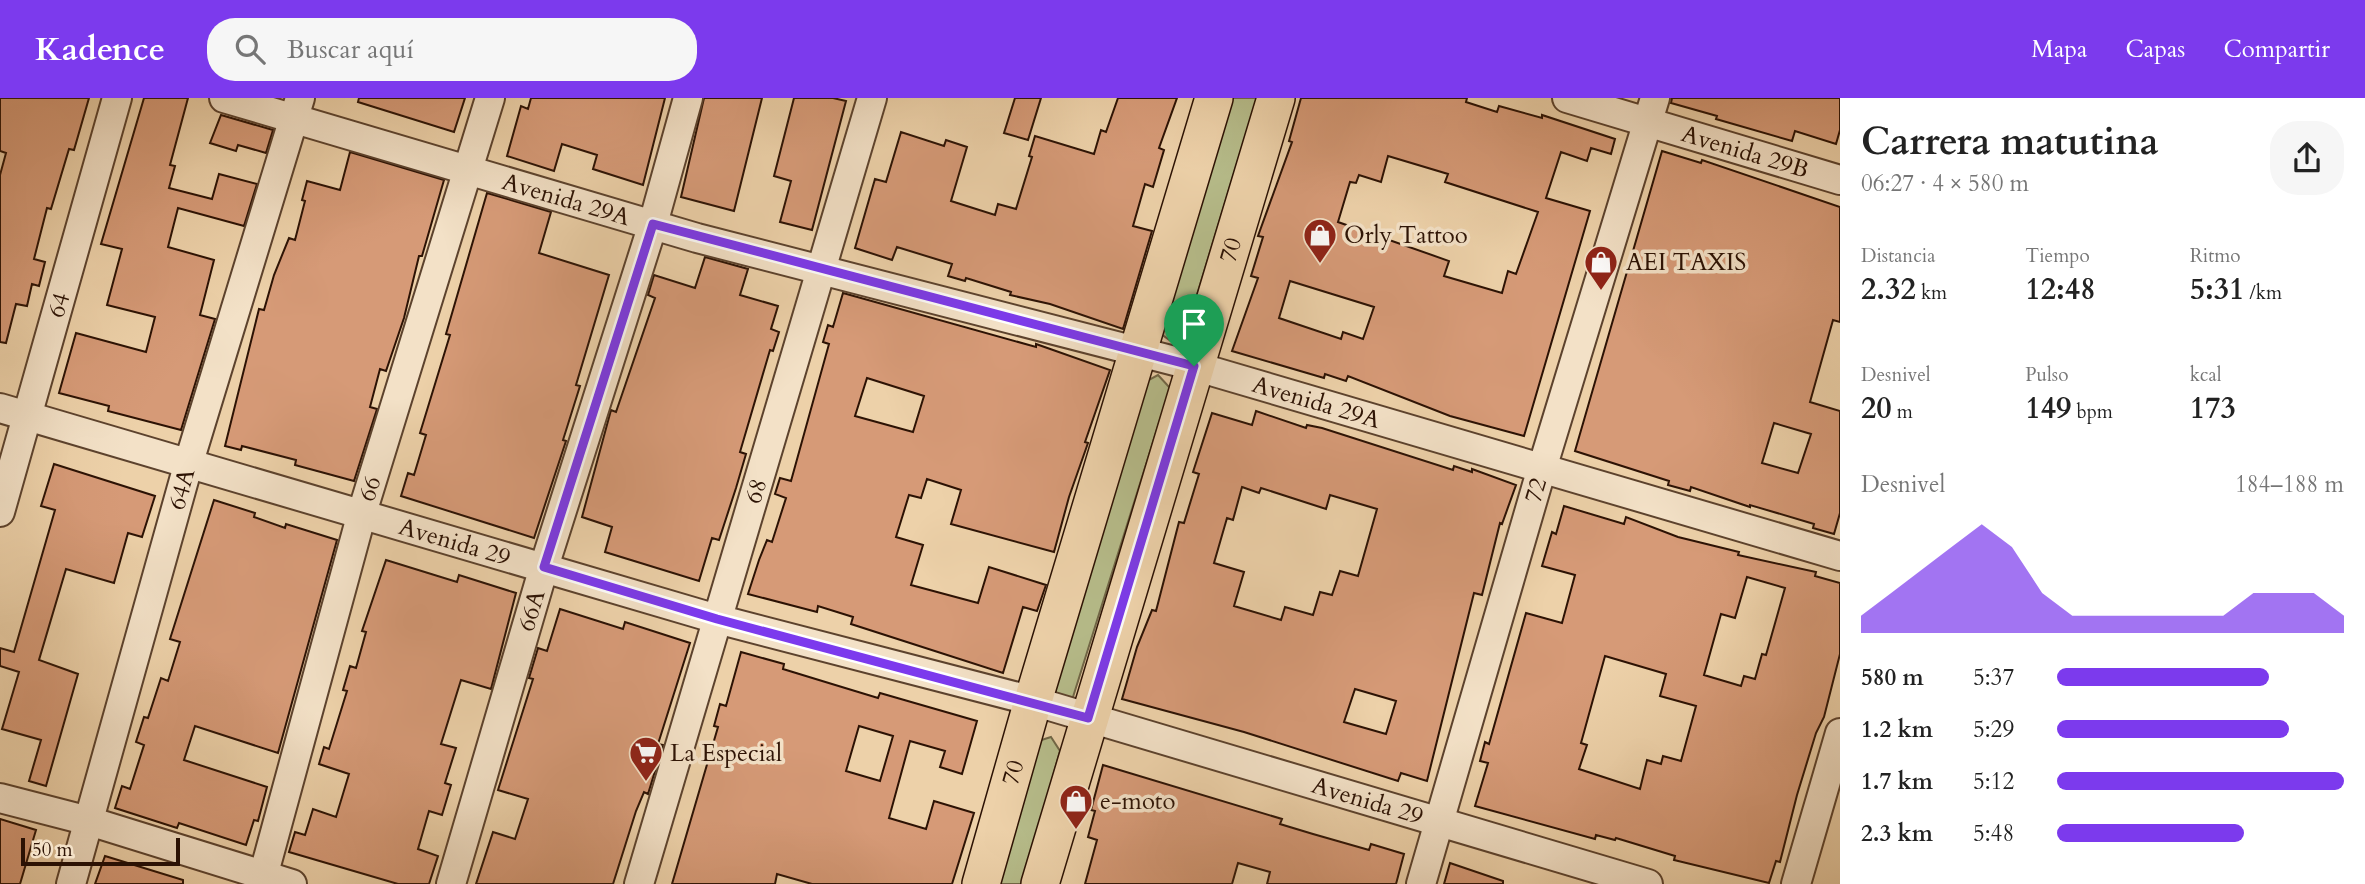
<!DOCTYPE html>
<html lang="es">
<meta charset="utf-8">
<style>
:root{--surface:#fff;--page:#f6f6f6;--text:#222;--muted:#767676;--accent:#7c3aed}
body{margin:0;font-family:Cardo,serif;background:var(--page);color:var(--text);height:100vh;display:flex;flex-direction:column;font-size:26px;white-space:nowrap}
*{box-sizing:border-box;margin:0}
p{font-size:23px;color:var(--muted)}
.icon{flex:none;width:38px;height:38px;fill:none;stroke:currentColor;stroke-width:2;stroke-linecap:round;stroke-linejoin:round}
.map{position:relative;flex:1;overflow:hidden}
.side{display:flex;flex-direction:column;background:var(--surface);width:525px}
.side>*{flex:none}
.scale{position:absolute;left:21px;bottom:18px;width:159px;box-sizing:border-box;padding-left:7px;border:4px solid #2c1204;border-top:0;font-size:19px;line-height:24px;white-space:nowrap;color:#2c1204;-webkit-text-stroke:5px #f3e1c7;paint-order:stroke}
.pin{position:absolute;display:grid;place-items:center;width:60px;height:60px;color:#fff;margin:-72px -30px;border-radius:50% 50% 50% 0;rotate:-45deg;box-shadow:0 0 7px #0007}
.pin .icon{rotate:45deg}
.round{display:grid;place-items:center;flex:none;width:74px;height:74px;border-radius:28px;background:var(--page)}
.headline{display:flex;align-items:center;justify-content:space-between;height:119px;padding:0 21px}
h1{font-size:38px;font-weight:600;line-height:52px}
.metrics{display:grid;grid-template-columns:repeat(3,1fr);gap:10px;height:119px;padding:7px 21px}
.metrics div{display:grid;align-content:center}
.metrics b{font-size:30px;font-weight:600}
.metrics small{font-size:19px;font-weight:400}
.metrics p{font-size:19px}
.chart{height:196px;padding:14px 21px}
.chart p{display:flex;justify-content:space-between}
.chart svg{width:100%;height:126px;margin-top:7px;fill:var(--accent);opacity:.7}
ul{padding:0 21px;list-style:none;font-size:23px}
li{display:grid;grid-template-columns:112px 84px 1fr;align-items:center;height:52px}
li i{height:18px;border-radius:9px;background:var(--accent)}
header{display:flex;align-items:center;gap:42px;box-sizing:border-box;height:98px;padding:0 35px;background:var(--accent);color:#fff}
header strong{font-size:33px}
nav{display:flex;gap:38px;margin-inline-start:auto;font-size:24px}
.search{width:490px;height:63px;background:var(--page);display:flex;align-items:center;gap:18px;box-sizing:border-box;padding:0 24px;border-radius:28px;color:var(--muted);font-size:26px}
main{display:flex;flex:1;min-height:0}
.map>svg:first-child{display:block}
</style>
<header>
<strong>Kadence</strong>
<div class="search"><svg class="icon" aria-label="search" viewBox="0 0 24 24"><circle cx="10" cy="10" r="6"/><path d="M15 15l6 6"/></svg>Buscar aquí</div>
<nav><a>Mapa</a><a>Capas</a><a>Compartir</a></nav>
</header>
<main>
<div class="map">
<svg width="1840" height="786" viewBox="0 0 1840 786">
<rect width="100%" height="100%" fill="#edd1a9"/>
<filter id="stains"><feTurbulence type="fractalNoise" baseFrequency=".00286" numOctaves="4"/><feColorMatrix values="0 0 0 0 .2 0 0 0 0 .09 0 0 0 0 .02 0 0 0 .5 -.17"/></filter>
<radialGradient id="worn" r=".72"><stop offset=".6" stop-color="#630" stop-opacity="0"/><stop offset="1" stop-color="#630" stop-opacity=".3"/></radialGradient>
<path fill="#b6bc8a" stroke="#716747" stroke-width="2" d="M1229,0H1257L1185,236L1171,243L1161,236Z
M1158,277L1170,290L1073,599L1067,602L1054,597L1143,285Z
M1051,639L1060,653L1023,786H995L1035,644Z"/>
<path fill="#d69a77" stroke="#2c1204" stroke-width="2" fill-rule="evenodd" d="M0,0H89L74,52L69,51L51,111L47,110L34,161L45,164L39,188L32,186L27,208L16,206L6,245L0,244V77L6,55L0,53Z
M144,0H188L170,67L175,68L169,90L212,101L219,76L257,86L244,128L178,110L168,149L214,162L200,217L215,221L181,332L108,313L109,308L59,295L76,235L146,254L155,219L107,207L122,151L101,146Z
M359,0H465L454,34L358,4Z
M531,0H665L643,87L593,71L597,57L562,46L554,73L507,58L521,8L528,11Z
M704,0H762L734,113L681,99Z
M794,0H833L846,3L812,132L780,124L791,83L774,78Z
M1015,0H1041L1028,42L1004,35Z
M1118,0H1177L1159,50L1164,52L1153,89L1145,86L1133,128L1152,133L1123,231L1050,206L1010,197L1011,194L966,180L965,183L948,178L952,166L897,149L892,162L855,150L875,81L886,84L901,34L944,48L946,42L967,49L951,103L995,117L998,106L1016,111L1032,59L1029,58L1035,38L1094,56L1101,32L1106,34Z
M1301,0H1467L1466,4L1497,14L1499,8L1542,20V17L1615,41L1611,56L1591,50L1587,63L1561,54L1546,100L1590,113L1524,338L1450,318L1348,278L1346,283L1325,276L1324,280L1232,253L1258,180L1251,178L1263,139L1258,138L1292,44L1289,43ZM1388,58L1448,76L1445,84L1538,114L1516,176L1508,173L1502,195L1444,178L1449,163L1338,124L1350,84L1356,85L1359,77L1381,84ZM1290,183L1374,209L1363,241L1343,234L1341,241L1279,220Z
M1672,0H1840V32L1836,46L1795,33L1792,43L1716,21L1717,18L1671,5Z
M221,17L273,32L266,55L238,47L236,53L210,45Z
M1662,53L1701,65L1702,62L1840,109V224L1833,222L1810,304L1840,313V415L1834,436L1813,430L1814,426L1750,407V409L1691,389L1690,393L1668,387L1669,383L1575,353ZM1774,325L1811,336L1798,375L1762,365Z
M350,54L444,82L422,158H419L404,220L386,273L380,271L370,309L377,311L354,383L295,367L296,362L242,348L241,352L225,348L259,211L264,212L274,177L289,140L295,142L305,103L302,102L307,83L340,92Z
M487,95L551,114L539,155L609,177L576,287L580,288L563,342L566,343L534,440L401,398L408,375L414,377L426,337L420,335L450,237L446,236Z
M705,159L748,171L740,197L778,208L771,231L779,234L773,253L770,252L740,354L746,356L736,390L719,442L712,440L699,483L605,454L612,429L582,419L611,312L616,314L655,200L648,197L654,177L695,190Z
M843,195L1036,249V246L1110,272L1085,344L1088,345L1069,399L1054,454L951,426L961,392L927,381L921,400L909,397L896,439L923,447L911,487L978,505L989,469L1046,487L1037,513L1023,509L1003,575L851,526L853,519L818,508L817,514L748,496L759,462L767,442L772,444L786,400L775,396L780,380L791,383L829,246L823,244L828,227L833,229ZM867,280L924,298L913,334L855,318Z
M1256,313L1306,330L1307,327L1322,330L1453,372L1454,368L1472,374V371L1516,387L1502,426L1500,425L1482,497L1474,495L1427,683L1401,675L1398,683L1244,634L1122,601L1137,549L1152,512L1156,513L1179,424L1184,425L1199,376L1193,374L1212,315L1252,327ZM1242,389L1259,395L1261,390L1326,411L1330,397L1377,411L1358,478L1340,473L1332,497L1320,494L1313,517L1285,509L1281,522L1234,508L1244,474L1214,465L1227,420L1233,422ZM1355,591L1396,603L1386,636L1344,624Z
M54,366L155,398L142,439L128,435L114,485L66,471L39,562L78,576L46,688L29,683L41,642L2,631L19,574L0,568V550L14,554L55,412L41,408Z
M214,402L255,415L254,419L285,430L286,426L337,442L278,655L195,628L184,662L267,689L258,723L254,722L246,747L179,725L177,730L115,710L122,688L130,691L144,647L136,644L144,619L148,620L161,580L168,583L180,544L170,541Z
M1564,408L1624,426L1626,419L1678,439L1739,454L1738,457L1816,474L1815,478L1840,485V556L1824,619L1816,635L1797,697L1780,764L1776,763L1769,785L1674,762L1675,758L1616,740L1615,742L1596,737L1595,741L1475,708L1488,665L1480,663L1485,644L1489,646L1526,515L1562,525L1575,477L1542,468L1552,434L1556,436ZM1747,479L1785,490L1766,557L1762,556L1755,581L1744,578L1741,588L1704,577L1721,516L1735,520ZM1605,558L1666,576L1660,598L1696,608L1681,663L1663,658L1661,666L1647,662L1640,691L1579,671L1587,647L1581,645Z
M386,462L457,484L459,477L516,495L491,591L461,582L441,646L456,650L445,685L451,687L442,717L429,713L418,751L438,758L429,786H398L289,754L295,734L305,737L313,711L336,719L349,676L319,666L324,649L329,651L347,593L343,592L350,568L356,570L366,534L362,533Z
M560,511L623,531L625,524L690,545L658,646L663,647L648,696L644,694L636,713L613,786H476L493,734L515,741L528,701L498,692L533,581L529,580L538,550L547,553Z
M741,554L784,566L783,571L832,586L878,600L880,595L977,623L962,676L940,669L945,653L910,643L889,720L926,731L934,703L974,715L952,786H812L777,776L775,786H672L718,629L714,628L720,606L726,608ZM859,628L893,638L880,683L846,673Z
M1103,667L1282,721L1280,726L1313,736L1369,752L1371,746L1404,756L1396,786H1267L1270,774L1238,765L1232,786H1085L1097,742L1088,739L1095,713L1091,712Z
M0,721L36,732L20,786H0Z
M105,758L183,782V786H95Z
M1450,765L1503,783V786H1444Z"/>
<g fill="none" stroke-linecap="round" stroke-linejoin="round">
<defs>
<g id="minor">
<path id="s1" d="M224,0L697,140L1194,268L1840,458"/>
<path id="s2" d="M1567,0L1840,82"/>
<path id="s3" d="M0,310L717,521L1033,603L1648,786"/>
<path id="s4" d="M0,414L117,0"/>
<path d="M0,700L89,723L292,786"/>
<path id="s5" d="M71,786L189,364L300,0"/>
<path id="s6" d="M261,786L362,415L490,0"/>
<path id="s7" d="M451,786L544,469L653,126L688,0"/>
<path id="s8" d="M639,786L872,0"/>
<path id="s9" d="M1421,786L1537,387L1655,0"/>
<path d="M1796,786L1840,635"/>
</g>
<g id="major">
<path id="s10" d="M981,786L1033,603L1214,0"/>
<path id="s11" d="M1040,786L1276,0"/>
</g>
</defs>
<use href="#minor" stroke="#5c422d" stroke-width="32"/>
<use href="#major" stroke="#2c1204" stroke-width="40"/>
<use href="#minor" stroke="#f3e1c7" stroke-width="28"/>
<use href="#major" stroke="#edd1a9" stroke-width="37"/>
</g>
<g fill="none" stroke-linecap="round" stroke-linejoin="round">
<defs>
<path id="route" d="M653,126L1194,268L1088,620L717,521L544,469Z"/>
</defs>
<use href="#route" stroke="#fff" stroke-width="14"/>
<use href="#route" stroke="#7c3aed" stroke-width="9"/>
</g>
<defs>
<symbol id="shop-pin" viewBox="-11 -11 22 30"><path d="M0 17L-7.5 6A9.5 9.5 0 1 1 7.5 6Z" fill="#8f2418" stroke="#f3e1c7"/><path d="M-5-2.5h2.3a2.7 3.5 0 0 1 5.4 0H5L5.5 6h-11ZM-1.5-2.5h3a1.5 2.3 0 0 0-3 0Z" fill="#fff"/></symbol>
<symbol id="supermarket-pin" viewBox="-11 -11 22 30"><path d="M0 17L-7.5 6A9.5 9.5 0 1 1 7.5 6Z" fill="#8f2418" stroke="#f3e1c7"/><path d="M-6-5.5h2.5l.6 2H6L4.5 2H-2.5L-4.4-4H-6ZM-1.5 3.2a1.3 1.3 0 1 0 .1 0ZM3 3.2a1.3 1.3 0 1 0 .1 0Z" fill="#fff"/></symbol>
</defs>
<g fill-rule="evenodd">
<use href="#shop-pin" x="1301" y="118" width="38" height="52"/>
<use href="#shop-pin" x="1582" y="145" width="38" height="52"/>
<use href="#supermarket-pin" x="627" y="636" width="38" height="52"/>
<use href="#shop-pin" x="1057" y="684" width="38" height="52"/>
</g>
<g text-anchor="middle" dominant-baseline="central" stroke-width="7" stroke-linejoin="round" paint-order="stroke">
<g font-size="24" fill="#2c1204" stroke="#f3e1c7">
<text stroke="none"><textPath href="#s2" startOffset="186">Avenida 29B</textPath></text>
<text stroke="none"><textPath href="#s1" startOffset="357">Avenida 29A</textPath></text>
<text stroke="none"><textPath href="#s11" startOffset="662">70</textPath></text>
<text stroke="none"><textPath href="#s4" startOffset="215">64</textPath></text>
<text stroke="none"><textPath href="#s1" startOffset="1134">Avenida 29A</textPath></text>
<text stroke="none"><textPath href="#s6" startOffset="410">66</textPath></text>
<text stroke="none"><textPath href="#s5" startOffset="410">64A</textPath></text>
<text stroke="none"><textPath href="#s9" startOffset="410">72</textPath></text>
<text stroke="none"><textPath href="#s8" startOffset="410">68</textPath></text>
<text stroke="none"><textPath href="#s3" startOffset="474">Avenida 29</textPath></text>
<text stroke="none"><textPath href="#s7" startOffset="285">66A</textPath></text>
<text stroke="none"><textPath href="#s10" startOffset="116">70</textPath></text>
<text stroke="none"><textPath href="#s3" startOffset="1423">Avenida 29</textPath></text>
</g>
<g font-size="24" fill="#2c1204" stroke="#f3e1c7" text-anchor="start">
<text x="1344" y="137">Orly Tattoo</text>
<text x="1626" y="164">AEI TAXIS</text>
<text x="670" y="655">La Especial</text>
<text x="1100" y="703">e-moto</text>
</g>
</g>
<rect width="100%" height="100%" filter="url(#stains)"/>
<rect width="100%" height="100%" fill="url(#worn)"/>
</svg>
<div class="scale">50 m</div>
<div class="pin" style="left:1194px;top:268px;background:#1e9e55"><svg class="icon" aria-label="arrive" viewBox="0 0 24 24"><path d="M6 21V4h12l-3 4 3 4H6"/></svg></div>
</div>
<section class="side">
<div class="headline"><div><h1>Carrera matutina</h1><p>06:27 · 4 × 580 m</p></div><a class="round"><svg class="icon" aria-label="share" viewBox="0 0 24 24"><path d="M12 15V3M7 8l5-5 5 5M5 13v7h14v-7"/></svg></a></div>
<div class="metrics">
<div><p>Distancia</p><b>2.32<small> km</small></b></div>
<div><p>Tiempo</p><b>12:48</b></div>
<div><p>Ritmo</p><b>5:31<small> /km</small></b></div>
</div>
<div class="metrics">
<div><p>Desnivel</p><b>20<small> m</small></b></div>
<div><p>Pulso</p><b>149<small> bpm</small></b></div>
<div><p>kcal</p><b>173</b></div>
</div>
<div class="chart"><p><span>Desnivel</span>184–188 m</p>
<svg viewBox="0 0 160 44" preserveAspectRatio="none"><path d="M0 44V38L10 30L20 22L30 14L40 6L50 14L60 30L70 38L80 38L90 38L100 38L110 38L120 38L130 30L140 30L150 30L160 38V44z"/></svg>
</div>
<ul>
<li><b>580 m</b>5:37<i style="width:74%"></i></li>
<li><b>1.2 km</b>5:29<i style="width:81%"></i></li>
<li><b>1.7 km</b>5:12<i style="width:100%"></i></li>
<li><b>2.3 km</b>5:48<i style="width:65%"></i></li>
</ul>
</section>
</main>
